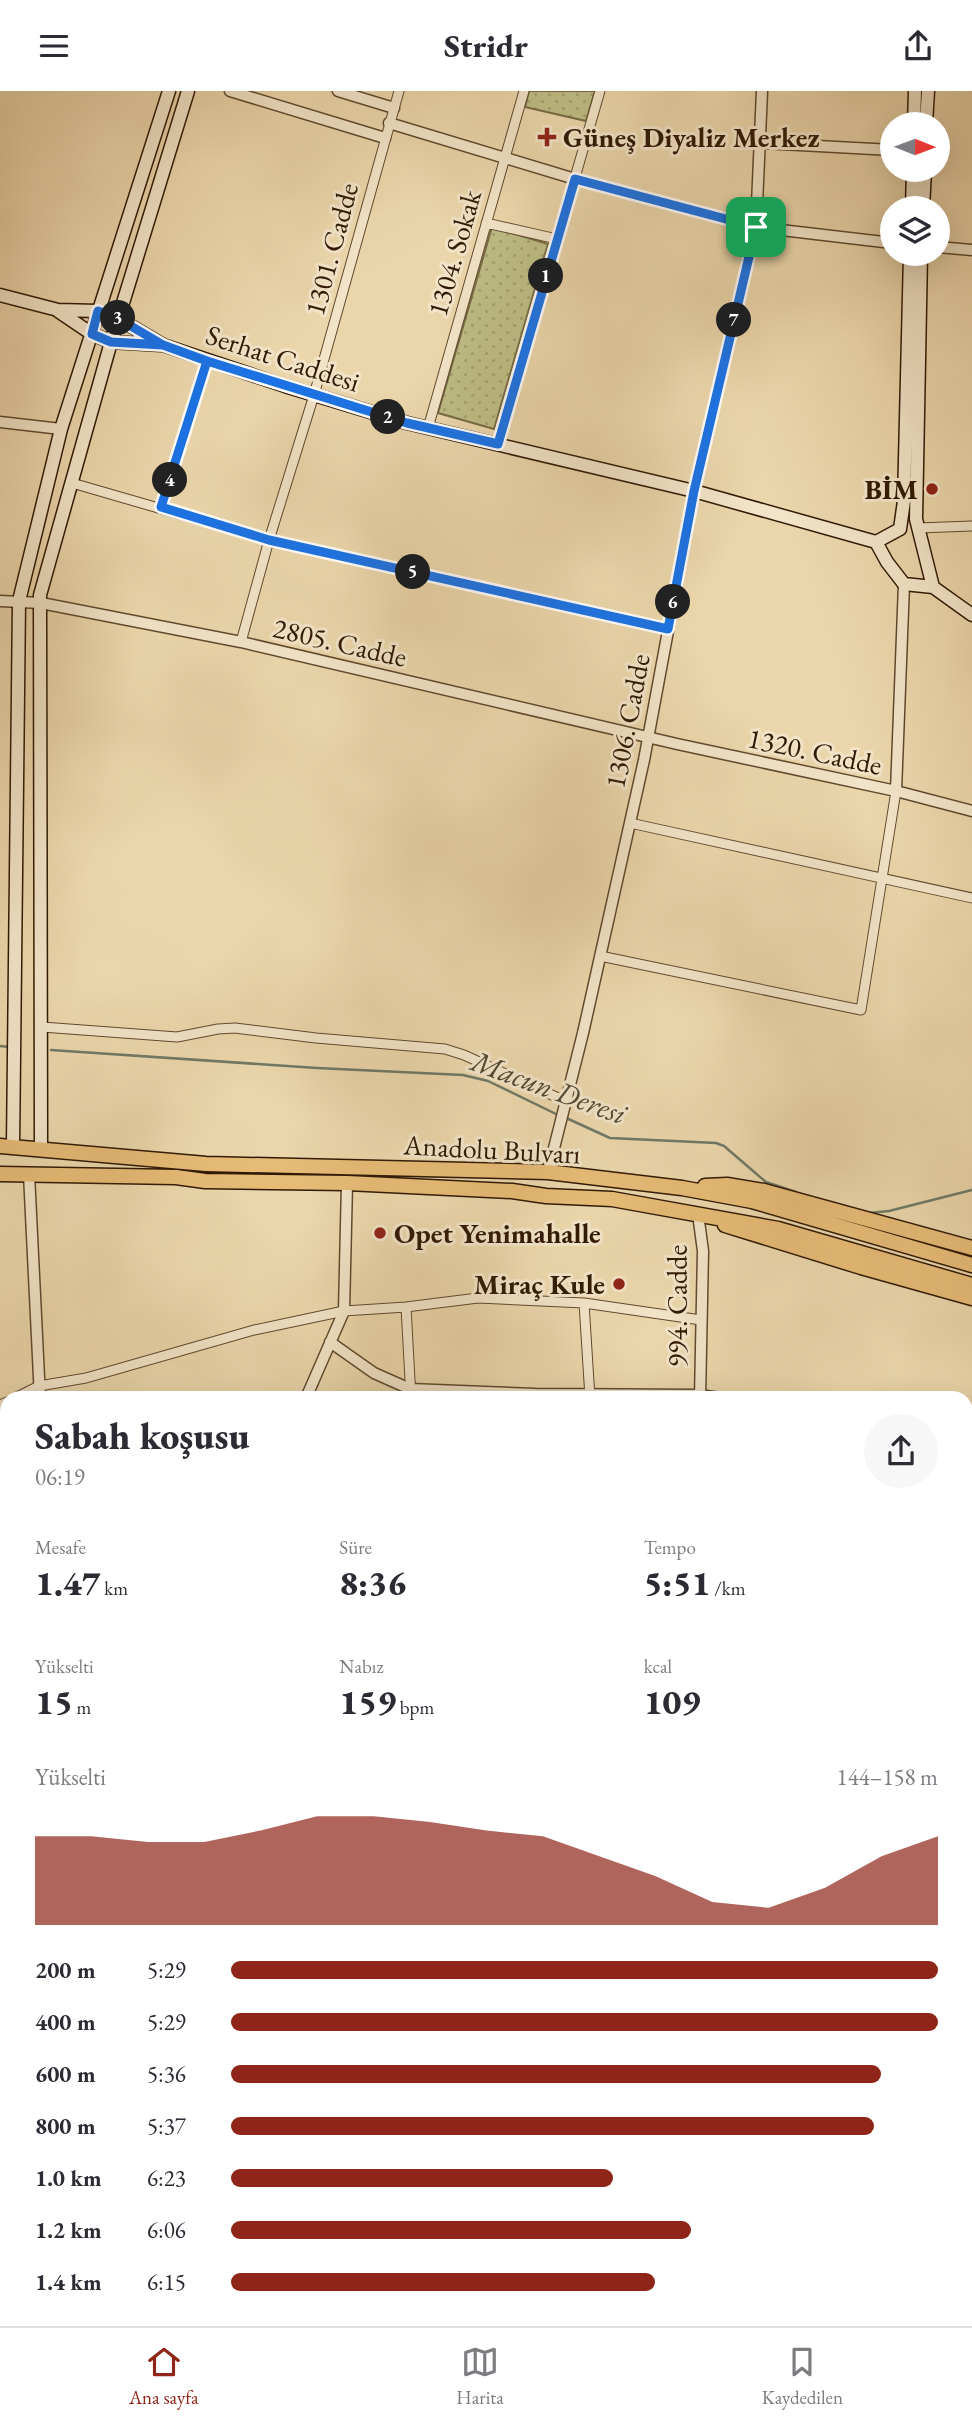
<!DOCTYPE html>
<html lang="tr">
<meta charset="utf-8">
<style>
:root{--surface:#fff;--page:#f7f7f7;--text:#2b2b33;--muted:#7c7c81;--line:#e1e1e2;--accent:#8f2418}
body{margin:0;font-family:"EB Garamond",serif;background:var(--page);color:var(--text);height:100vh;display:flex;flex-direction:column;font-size:26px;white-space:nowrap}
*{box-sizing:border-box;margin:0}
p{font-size:23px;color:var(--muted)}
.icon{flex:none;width:38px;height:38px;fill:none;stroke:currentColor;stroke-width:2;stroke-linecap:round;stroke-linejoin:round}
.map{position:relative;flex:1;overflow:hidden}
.side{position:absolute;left:0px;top:1300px;width:973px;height:936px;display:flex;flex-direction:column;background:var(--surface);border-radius:21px 21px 0 0;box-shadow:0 7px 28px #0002}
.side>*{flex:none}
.needle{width:46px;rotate:91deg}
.buttons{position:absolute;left:880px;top:21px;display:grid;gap:14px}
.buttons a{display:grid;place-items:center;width:70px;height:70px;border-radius:50%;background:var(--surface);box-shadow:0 7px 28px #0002;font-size:35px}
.pin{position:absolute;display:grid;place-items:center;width:60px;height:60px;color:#fff;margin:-30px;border-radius:14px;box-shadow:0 4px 10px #0006}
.km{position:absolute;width:35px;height:35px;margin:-18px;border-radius:50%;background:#222;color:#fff;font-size:19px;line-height:35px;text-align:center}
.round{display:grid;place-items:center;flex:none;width:74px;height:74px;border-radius:37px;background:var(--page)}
.headline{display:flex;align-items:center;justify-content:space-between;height:119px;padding:0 35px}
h1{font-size:38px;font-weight:800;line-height:52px}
.figures{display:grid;grid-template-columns:repeat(3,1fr);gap:10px;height:119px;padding:7px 35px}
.figures div{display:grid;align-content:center}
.figures b{font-size:35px;font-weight:800}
.figures small{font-size:19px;font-weight:400}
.figures p{font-size:19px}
.chart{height:196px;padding:14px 35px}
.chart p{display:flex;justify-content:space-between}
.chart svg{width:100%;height:126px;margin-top:7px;fill:var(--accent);opacity:.7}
ul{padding:0 35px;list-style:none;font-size:23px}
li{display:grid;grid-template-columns:112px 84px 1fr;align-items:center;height:52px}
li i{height:18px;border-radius:9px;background:var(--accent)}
header{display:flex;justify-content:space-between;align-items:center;height:91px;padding:0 35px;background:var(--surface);font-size:32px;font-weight:800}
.dock{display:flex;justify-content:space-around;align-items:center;height:98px;border-top:2px solid var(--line);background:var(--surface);font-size:19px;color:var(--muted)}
.dock a{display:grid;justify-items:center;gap:4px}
.dock .active{color:var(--accent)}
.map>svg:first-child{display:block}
</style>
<header><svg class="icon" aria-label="menu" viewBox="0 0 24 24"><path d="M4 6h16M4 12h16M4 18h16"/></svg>Stridr<svg class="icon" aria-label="share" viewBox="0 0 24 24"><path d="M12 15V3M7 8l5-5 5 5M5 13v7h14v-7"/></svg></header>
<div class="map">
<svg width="972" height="2235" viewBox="0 0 972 2235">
<defs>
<pattern id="forest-firs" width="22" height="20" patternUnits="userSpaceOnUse" patternTransform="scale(1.75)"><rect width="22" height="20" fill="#bdbc84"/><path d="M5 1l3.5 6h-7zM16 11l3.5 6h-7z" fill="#a3a170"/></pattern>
<pattern id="park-dots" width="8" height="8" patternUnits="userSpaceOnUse" patternTransform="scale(1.75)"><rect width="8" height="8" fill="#bdbc84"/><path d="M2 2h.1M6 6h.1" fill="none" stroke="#a3a170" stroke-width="1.8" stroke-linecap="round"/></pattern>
</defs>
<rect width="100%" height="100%" fill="#ebd6ab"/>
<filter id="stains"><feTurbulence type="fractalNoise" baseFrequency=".00286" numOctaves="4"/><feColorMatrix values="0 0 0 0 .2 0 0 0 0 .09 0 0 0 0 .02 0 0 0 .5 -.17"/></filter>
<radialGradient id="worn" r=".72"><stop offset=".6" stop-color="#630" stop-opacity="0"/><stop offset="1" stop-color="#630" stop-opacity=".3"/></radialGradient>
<path fill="url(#forest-firs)" stroke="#776b44" stroke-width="2" d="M972,2111V2235H943L944,2230H966V2130Z"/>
<path fill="url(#park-dots)" stroke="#776b44" stroke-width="2" d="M529,0H595L586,30L525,16Z
M492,136L548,153L494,338L438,322Z"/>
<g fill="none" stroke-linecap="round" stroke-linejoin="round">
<path stroke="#6f7966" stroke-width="2.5" d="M0,955L9,956
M51,959L317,977L463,984L488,990L558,1024
M564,1026L610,1047L716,1052L724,1055L766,1091L796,1101
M869,1122L889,1120L972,1099"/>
<defs>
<path id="minor" d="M486,132L557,148
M428,337L524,0
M498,353L600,0
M72,392L269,449L668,538
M161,416L207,270
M918,437L972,435
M241,551L269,449L314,304L399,0
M630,732L972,807
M600,865L861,919L896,700
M42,936L177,946L218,938L235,937L316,947L445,958L464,964L565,1010
M584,1212L590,1307
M406,1216L411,1307
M15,1307L39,1295L86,1287L254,1239L344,1220L406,1216L478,1207L584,1212L701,1229
M0,1314L7,1311
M0,1766L7,1772
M966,1826L972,1829
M966,1955L972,1957
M0,2146L7,2145
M0,2216L5,2235
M131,2230L132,2235
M456,2230L464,2235
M395,2235L397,2230
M576,2235L583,2230
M657,2235L664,2230"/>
<path id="tertiary" d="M230,0L385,47
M338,0L394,17
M389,32L575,88L756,136L892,152
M760,52L892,59
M938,156L972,159
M0,331L61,338
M0,510L41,512L241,551L677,653L896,700L972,720
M896,700L904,493
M548,1081L583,942L644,669L694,400L756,136L762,0
M29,1083L40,1307
M698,1123L703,1160L700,1307
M330,1251L374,1282L410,1298L535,1303L700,1304L719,1307
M306,1307L344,1220L347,1092
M966,1381L972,1382
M0,1592H7
M189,2230L191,2235
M281,2235L292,2230"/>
<path id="secondary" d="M914,33L915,0
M926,33L928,0
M912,117L913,79
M923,117L925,79
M921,163L916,428L933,496
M0,204L58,219L98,220L119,228L163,254L285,295L407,332L694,400L876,451L900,438
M58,220L92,243L111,251L161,254
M900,438L904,410L910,163
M876,451L887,471L904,493L933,496L972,524
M13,1055L19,510L61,338L169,0
M41,1058L40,504L111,251L188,0
M966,1669H972
M0,1938L7,1934"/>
<path id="primary" d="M0,1055L206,1073L548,1081L682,1097L752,1110L972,1174
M0,1083L176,1086L205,1090L347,1092L512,1100L546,1105L612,1108L778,1138L972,1194
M705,1095L727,1094L764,1100L972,1157
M725,1134L861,1176L972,1207"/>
</defs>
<use href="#minor" stroke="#60492e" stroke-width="11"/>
<use href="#tertiary" stroke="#60492e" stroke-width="13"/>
<use href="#secondary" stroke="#311a05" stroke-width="15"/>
<use href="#primary" stroke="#311a05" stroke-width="17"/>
<use href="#minor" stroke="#f2e4c8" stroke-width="9"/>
<use href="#tertiary" stroke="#f2e4c8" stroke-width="10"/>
<use href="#secondary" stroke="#f2e4c8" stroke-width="12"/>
<use href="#primary" stroke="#e6bb76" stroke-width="14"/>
</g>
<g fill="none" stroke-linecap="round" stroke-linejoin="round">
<defs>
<path id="route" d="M756,136L575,88L498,353L407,332L207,270L163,254L119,228L98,220L92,243L111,251L163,254L207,270L161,416L269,449L668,538L694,400L756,136"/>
</defs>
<use href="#route" stroke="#fff" stroke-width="14"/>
<use href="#route" stroke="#1a73e8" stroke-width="9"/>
</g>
<g fill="#8f2418" stroke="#f2e4c8" stroke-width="2.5">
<path d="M543.5 35.5h7v7h7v7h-7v7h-7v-7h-7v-7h7z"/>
<circle cx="932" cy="398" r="7"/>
<circle cx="380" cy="1142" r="7"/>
<circle cx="619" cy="1193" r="7"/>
</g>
<g text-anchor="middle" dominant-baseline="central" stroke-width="6" stroke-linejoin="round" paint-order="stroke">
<g font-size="28" font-weight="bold" fill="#311a05" stroke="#f2e4c8" text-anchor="start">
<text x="563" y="46">Güneş Diyaliz Merkez</text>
<text x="918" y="398" text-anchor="end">BİM</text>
<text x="394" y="1142">Opet Yenimahalle</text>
<text x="605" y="1193" text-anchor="end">Miraç Kule</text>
</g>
<g font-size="28" fill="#311a05" stroke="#f2e4c8">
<text transform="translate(331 158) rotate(-75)">1301. Cadde</text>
<text transform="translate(454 162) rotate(-74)">1304. Sokak</text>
<text transform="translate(283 267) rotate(18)">Serhat Caddesi</text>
<text transform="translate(340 551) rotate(13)">2805. Cadde</text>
<text transform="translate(627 630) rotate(-79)">1306. Cadde</text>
<text transform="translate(815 660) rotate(12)">1320. Cadde</text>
<text transform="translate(492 1058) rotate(3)">Anadolu Bulvarı</text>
<text transform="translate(677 1215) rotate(-90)">994. Cadde</text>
</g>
<g font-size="30" font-style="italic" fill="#504a35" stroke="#f2e4c8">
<text transform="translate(549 996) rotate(20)">Macun Deresi</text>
</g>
</g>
<rect width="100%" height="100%" filter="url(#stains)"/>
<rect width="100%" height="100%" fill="url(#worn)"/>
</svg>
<div class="buttons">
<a><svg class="needle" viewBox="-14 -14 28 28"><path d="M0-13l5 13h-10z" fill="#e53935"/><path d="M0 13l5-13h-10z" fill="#7c7c81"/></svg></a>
<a><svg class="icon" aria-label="layers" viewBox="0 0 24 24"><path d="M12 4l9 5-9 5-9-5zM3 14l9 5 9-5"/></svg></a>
</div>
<div class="pin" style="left:756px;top:136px;background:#1e9e55"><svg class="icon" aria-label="arrive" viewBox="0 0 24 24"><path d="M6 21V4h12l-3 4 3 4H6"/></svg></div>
<b class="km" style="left:546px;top:185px">1</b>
<b class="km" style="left:388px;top:326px">2</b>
<b class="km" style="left:118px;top:227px">3</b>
<b class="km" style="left:170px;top:389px">4</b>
<b class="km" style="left:413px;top:481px">5</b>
<b class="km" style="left:673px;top:511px">6</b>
<b class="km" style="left:734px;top:229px">7</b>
<section class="side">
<div class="headline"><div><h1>Sabah koşusu</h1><p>06:19</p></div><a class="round"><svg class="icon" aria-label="share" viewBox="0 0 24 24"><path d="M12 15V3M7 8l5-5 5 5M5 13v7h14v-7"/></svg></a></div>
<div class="figures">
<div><p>Mesafe</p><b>1.47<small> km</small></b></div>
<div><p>Süre</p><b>8:36</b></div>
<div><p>Tempo</p><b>5:51<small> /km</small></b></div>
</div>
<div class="figures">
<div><p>Yükselti</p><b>15<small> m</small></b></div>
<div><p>Nabız</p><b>159<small> bpm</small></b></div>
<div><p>kcal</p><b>109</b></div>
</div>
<div class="chart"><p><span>Yükselti</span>144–158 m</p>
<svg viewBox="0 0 160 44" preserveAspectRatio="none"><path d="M0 44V13L10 13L20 15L30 15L40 11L50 6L60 6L70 8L80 11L90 13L100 20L110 27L120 36L130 38L140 31L150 20L160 13V44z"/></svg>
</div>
<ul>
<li><b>200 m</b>5:29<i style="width:100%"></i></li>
<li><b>400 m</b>5:29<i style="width:100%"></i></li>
<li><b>600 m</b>5:36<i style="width:92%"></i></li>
<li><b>800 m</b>5:37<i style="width:91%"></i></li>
<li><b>1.0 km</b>6:23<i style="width:54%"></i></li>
<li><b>1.2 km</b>6:06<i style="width:65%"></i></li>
<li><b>1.4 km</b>6:15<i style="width:60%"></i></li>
</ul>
</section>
</div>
<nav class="dock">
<a class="active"><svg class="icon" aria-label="home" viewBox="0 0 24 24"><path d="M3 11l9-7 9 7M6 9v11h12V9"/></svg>Ana sayfa</a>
<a><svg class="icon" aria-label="map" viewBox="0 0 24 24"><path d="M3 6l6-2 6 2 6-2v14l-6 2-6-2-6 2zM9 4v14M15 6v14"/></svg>Harita</a>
<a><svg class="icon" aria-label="saved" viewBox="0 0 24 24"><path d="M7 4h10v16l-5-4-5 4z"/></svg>Kaydedilen</a>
</nav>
